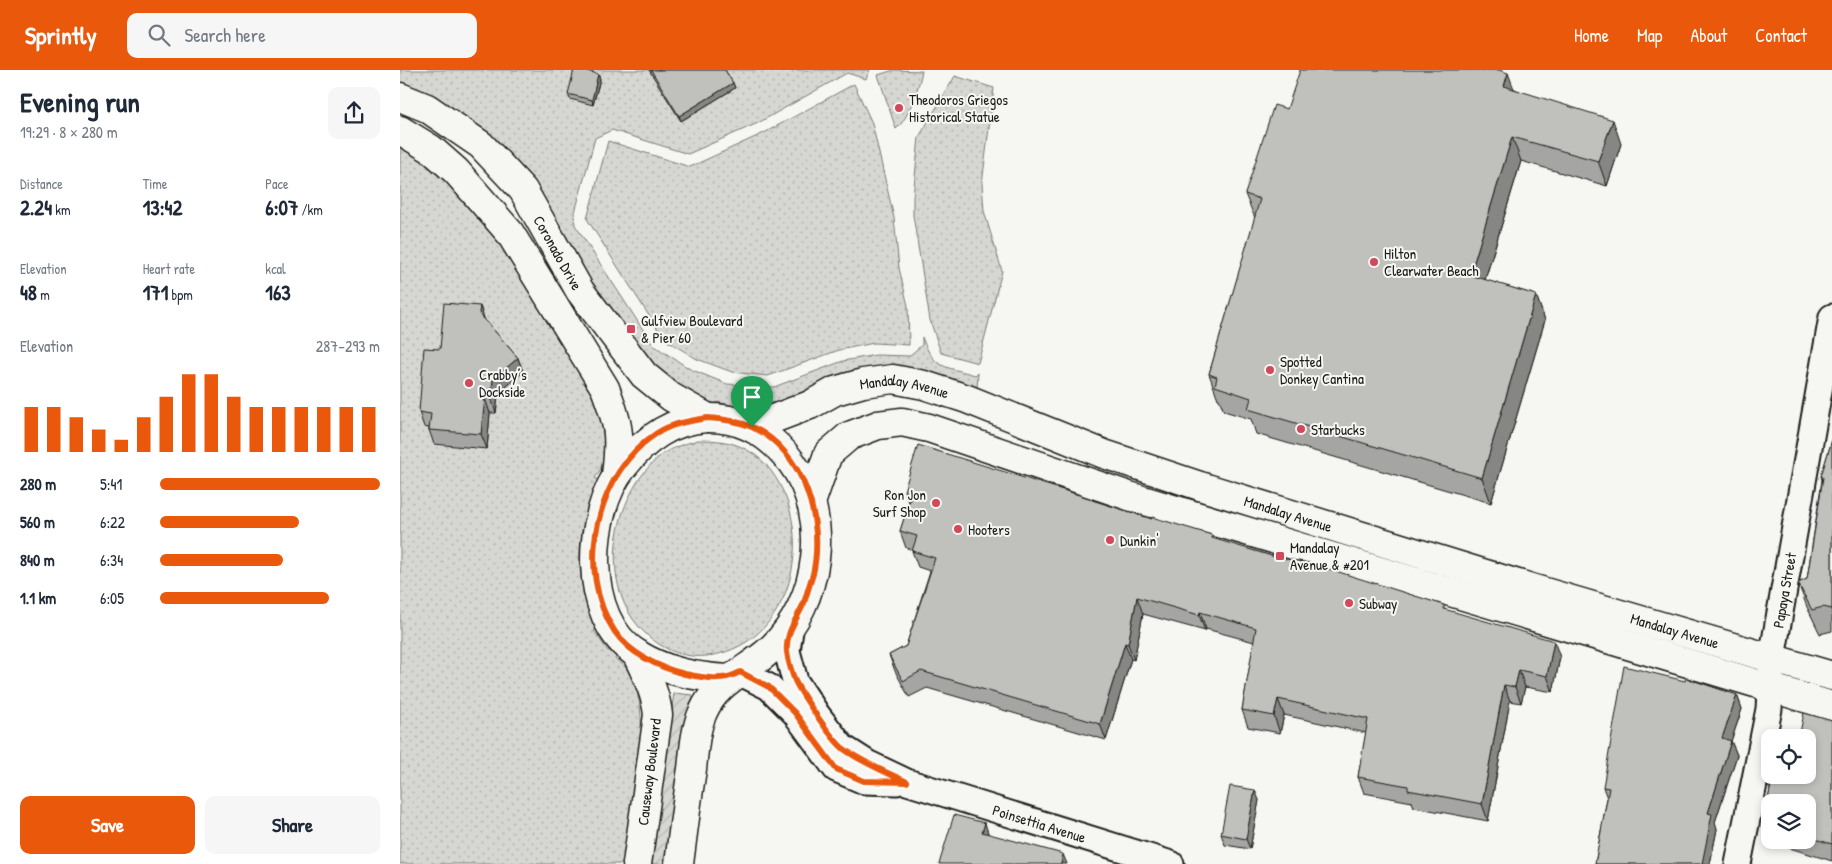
<!DOCTYPE html>
<meta charset="utf-8">
<style>
:root{--surface:#fff;--page:#f6f6f7;--text:#1f2937;--muted:#747a83;--accent:#ea580c}
body{margin:0;font-family:"Patrick Hand",sans-serif;background:var(--page);color:var(--text);height:100vh;display:flex;flex-direction:column;font-size:19px;white-space:nowrap}
*{box-sizing:border-box;margin:0}
p{font-size:16px;color:var(--muted)}
.icon{flex:none;width:28px;height:28px;fill:none;stroke:currentColor;stroke-width:2;stroke-linecap:round;stroke-linejoin:round}
.map{position:relative;flex:1;overflow:hidden}
.details{display:flex;flex-direction:column;background:var(--surface);width:400px}
.details>*{flex:none}
.fabs{position:absolute;left:1361px;top:659px;display:grid;gap:10px}
.fabs a{display:grid;place-items:center;width:55px;height:55px;border-radius:10px;background:var(--surface);box-shadow:0 2px 8px #0003;font-size:25px}
.pin{position:absolute;display:grid;place-items:center;width:42px;height:42px;color:#fff;margin:-51px -21px;border-radius:50% 50% 50% 0;rotate:-45deg;box-shadow:0 0 5px #0007}
.pin .icon{rotate:45deg}
.round{display:grid;place-items:center;flex:none;width:52px;height:52px;border-radius:10px;background:var(--page)}
.overview{display:flex;align-items:center;justify-content:space-between;height:85px;padding:0 20px}
h1{font-size:28px;font-weight:700;line-height:38px}
.metrics{display:grid;grid-template-columns:repeat(3,1fr);gap:8px;height:85px;padding:5px 20px}
.metrics div{display:grid;align-content:center}
.metrics b{font-size:21px;font-weight:700}
.metrics small{font-size:14px;font-weight:400}
.metrics p{font-size:14px}
.chart{height:140px;padding:10px 20px}
.chart p{display:flex;justify-content:space-between}
.chart svg{width:100%;height:90px;margin-top:5px;stroke:var(--accent);stroke-width:6}
.primary-button{display:flex;gap:10px;margin-top:auto;padding:10px 20px}
.primary-button a{flex:1;height:58px;border-radius:10px;background:var(--accent);color:#fff;font-size:20px;font-weight:700;line-height:58px;text-align:center}
.primary-button a+a{background:var(--page);color:var(--text)}
ul{padding:0 20px;list-style:none;font-size:16px}
li{display:grid;grid-template-columns:80px 60px 1fr;align-items:center;height:38px}
li i{height:12px;border-radius:6px;background:var(--accent)}
header{display:flex;align-items:center;gap:30px;box-sizing:border-box;height:70px;padding:0 25px;background:var(--accent);color:#fff}
header strong{font-size:24px}
nav{display:flex;gap:28px;margin-inline-start:auto;font-size:18px}
.search{width:350px;height:45px;background:var(--page);display:flex;align-items:center;gap:12px;box-sizing:border-box;padding:0 18px;border-radius:10px;color:var(--muted);font-size:19px}
main{display:flex;flex:1;min-height:0}
.map>svg:first-child{display:block}
</style>
<header>
<strong>Sprintly</strong>
<div class="search"><svg class="icon" aria-label="search" viewBox="0 0 24 24"><circle cx="10" cy="10" r="6"/><path d="M15 15l6 6"/></svg>Search here</div>
<nav><a>Home</a><a>Map</a><a>About</a><a>Contact</a></nav>
</header>
<main>
<section class="details">
<div class="overview"><div><h1>Evening run</h1><p>19:29 · 8 × 280 m</p></div><a class="round"><svg class="icon" aria-label="share" viewBox="0 0 24 24"><path d="M12 15V3M7 8l5-5 5 5M5 13v7h14v-7"/></svg></a></div>
<div class="metrics">
<div><p>Distance</p><b>2.24<small> km</small></b></div>
<div><p>Time</p><b>13:42</b></div>
<div><p>Pace</p><b>6:07<small> /km</small></b></div>
</div>
<div class="metrics">
<div><p>Elevation</p><b>48<small> m</small></b></div>
<div><p>Heart rate</p><b>171<small> bpm</small></b></div>
<div><p>kcal</p><b>163</b></div>
</div>
<div class="chart"><p><span>Elevation</span>287–293 m</p>
<svg viewBox="0 0 160 44" preserveAspectRatio="none"><path d="M5 44V22M15 44V22M25 44V27M35 44V33M45 44V38M55 44V27M65 44V17M75 44V6M85 44V6M95 44V17M105 44V22M115 44V22M125 44V22M135 44V22M145 44V22M155 44V22"/></svg>
</div>
<ul>
<li><b>280 m</b>5:41<i style="width:100%"></i></li>
<li><b>560 m</b>6:22<i style="width:63%"></i></li>
<li><b>840 m</b>6:34<i style="width:56%"></i></li>
<li><b>1.1 km</b>6:05<i style="width:77%"></i></li>
</ul>
<div class="primary-button"><a>Save</a><a>Share</a></div>
</section>
<div class="map">
<svg width="1432" height="794" viewBox="0 0 1432 794">
<defs>
<pattern id="grass-dots" width="8" height="8" patternUnits="userSpaceOnUse" patternTransform="scale(1.25)"><rect width="8" height="8" fill="#d6d6d2"/><path d="M2 2h.1M6 6h.1" fill="none" stroke="#b7b7b4" stroke-width="1.8" stroke-linecap="round"/></pattern>
<pattern id="garden-furrows" width="10" height="10" patternUnits="userSpaceOnUse" patternTransform="scale(1.25)"><rect width="10" height="10" fill="#d6d6d2"/><path d="M-1 1l2-2M0 10L10 0M9 11l2-2" fill="none" stroke="#b7b7b4"/></pattern>
</defs>
<rect width="100%" height="100%" fill="#f6f6f2"/>
<filter id="ink" filterUnits="userSpaceOnUse"><feTurbulence type="fractalNoise" baseFrequency=".02" numOctaves="2"/><feDisplacementMap in="SourceGraphic" scale="10" xChannelSelector="R" yChannelSelector="G"/><feConvolveMatrix kernelMatrix="1 2 1 2 8 2 1 2 1" color-interpolation-filters="sRGB"/></filter>
<g filter="url(#ink)">
<path fill="url(#grass-dots)" stroke="#797977" d="M0,0H470L466,9L447,3L358,53L288,84L212,60L195,68L174,146L175,155L253,275L290,299L327,314L374,317L443,291L476,285L509,286L522,275V267C534,300 545,296 575,305L578,303L577,319L529,302L491,295L460,299L430,307L402,323L353,342L347,338L345,340L321,335L320,332L311,334L280,316L255,296L193,214L137,115L91,64L49,37L21,28L23,21L0,12Z
M494,0L522,1C519,17 508,50 496,59L478,5Z
M555,6L594,18L582,114L584,141L602,201L578,293L541,283L530,250L513,145V127L519,67Z
M454,14L472,53L494,148L499,198L508,236L509,275L474,273L439,280L368,306L332,302L297,289L264,269L187,149L208,71L290,97L364,63Z
M0,77L22,90L45,110L97,170L191,323C201,349 214,383 195,408L198,410C176,460 172,508 197,559L194,561L208,581L212,580L217,585L215,589C264,614 231,749 225,794H0Z
M298,370C316,370 333,371 349,381C367,391 378,409 386,428C409,489 384,571 314,585C287,590 264,581 245,563C196,517 212,426 260,386C271,377 285,374 298,370Z"/>
<path fill="url(#garden-furrows)" stroke="#797977" d="M274,623L293,625L266,794H251Z"/>
<g fill="none" stroke-linecap="round" stroke-linejoin="round">
<defs>
<g id="street">
<path id="s1" d="M391,554L387,581L395,611L418,646L442,677L467,693L507,712L771,794"/>
<path d="M339,602L369,617L395,643L436,699L464,711L497,712"/>
<path id="s2" d="M1338,794L1369,639L1372,588L1432,247"/>
</g>
<g id="secondary">
<path id="s3" d="M352,357L410,335L435,321L463,313L493,309L524,315L567,329L704,384L800,416L1131,518L1432,606"/>
<path d="M411,433L428,384L449,366L478,355L502,352L529,358L729,426L1432,636"/>
</g>
<g id="primary">
<path id="s4" d="M0,27L27,38L81,75L123,120L180,221L244,305L271,327L308,348"/>
<path d="M0,60L31,79L56,101L110,163L205,318C219,355 221,366 216,405"/>
<path d="M236,583C246,604 256,623 258,645L237,794"/>
<path d="M279,794C283,762 287,731 292,699C294,681 295,659 303,642C317,610 348,601 372,578C420,533 432,447 392,393C371,365 343,347 307,348C271,350 245,369 223,397C186,443 181,549 237,584C266,602 296,607 329,609"/>
</g>
</defs>
<use href="#street" stroke="#1c1c1c" stroke-width="29"/>
<use href="#secondary" stroke="#1c1c1c" stroke-width="31"/>
<use href="#primary" stroke="#1c1c1c" stroke-width="31"/>
<use href="#street" stroke="#f6f6f2" stroke-width="25"/>
<use href="#secondary" stroke="#f6f6f2" stroke-width="28"/>
<use href="#primary" stroke="#f6f6f2" stroke-width="28"/>
</g>
<path fill="#a5a5a3" stroke="#1c1c1c" fill-rule="evenodd" d="M249,0H325L333,13L335,18L281,51Z
M198,4L200,9L193,35L170,29L168,24Z
M1113,18L1221,74L1207,116L1121,91L1085,210L1136,225L1145,250L1091,433L856,364L851,349L824,341L819,329H818L809,304L855,148L845,124L887,39Z
M80,236L84,249L118,288L123,302L98,324L96,343H90L87,379L34,374L29,360V358L24,357L19,342L40,279Z
M1432,370V561L1420,564L1407,537L1398,513L1407,509L1422,410L1421,406Z
M504,421L693,431L752,449L812,465L813,469L875,487L926,496L927,499L1046,540L1160,587L1153,622L1125,617L1121,633L1110,631L1088,751L1014,737L1012,732L964,723L958,707L966,663L884,645L880,663L848,657L842,640L854,572L806,559L805,561L743,544L734,590L731,589L706,670L527,618L509,627L495,601L489,585L506,576L530,501L518,497L512,481L513,480L506,478L500,461L509,434Z
M1337,625L1342,639L1331,671L1337,685L1315,752L1317,759L1310,794H1195L1207,728L1203,717Z
M1432,651V791L1370,772L1363,753L1370,720L1367,714ZM1370,732H1408V770H1370Z
M859,730L850,779L825,775L821,764Z"/>
<path fill="#868684" stroke="#1c1c1c" d="M1108,3L1117,27L1104,16Z
M198,4L200,9L193,35L192,30Z
M333,13L335,18L281,51L279,46Z
M1213,50L1221,74L1207,116L1198,91Z
M1112,67L1121,91L1079,229L1070,205Z
M1136,225L1145,250L1091,433L1082,408Z
M80,236L85,251L79,243Z
M118,288L123,302L98,324L96,343L91,328L93,309Z
M85,328L90,343L87,379L81,364Z
M737,527L743,544L734,590L728,574Z
M800,542L806,559L805,561L799,545Z
M1154,571L1160,587L1153,622L1147,606Z
M725,573L731,589L706,670L700,654Z
M1119,600L1125,617L1121,633L1115,617Z
M1104,615L1110,631L1088,751L1082,734Z
M1337,625L1342,639L1327,683L1322,668Z
M878,629L884,645L880,663L874,646Z
M1331,671L1337,685L1315,752L1317,759L1310,794H1302L1308,743Z
M855,720L859,730L850,779L846,769Z
M585,753L591,772L582,762Z
M663,784L667,794H661Z"/>
<path fill="#c0c0bd" stroke="#1c1c1c" d="M174,0H183L198,4L192,30L168,24Z
M251,0H325L333,13L279,46Z
M900,0H1099L1108,3L1104,16L1213,50L1198,91L1112,67L1070,205L1136,225L1082,408L848,339L851,328L815,316L817,307L809,304L860,129L845,124L874,35L887,39Z
M44,233L80,236L79,243L118,288L93,309L91,328H85L81,364L29,360L31,344L19,342L24,278L40,279Z
M1432,370V539L1423,537L1412,540L1398,513L1407,509L1423,407L1421,406Z
M518,375L692,429V430L752,449V447L812,465V468L875,487L926,496V498L1044,535V539L1154,571L1147,606L1119,600L1115,617L1104,615L1082,734L1008,720V716L958,707L968,649L878,629L874,646L842,640L856,558L800,542L799,545L737,527L728,574L725,573L700,654L521,601L503,611L489,585L506,576L535,488L512,481L517,466L500,461L512,423L504,421Z
M1224,596L1285,611L1286,608L1337,625L1322,668L1331,671L1308,743L1312,744L1302,794H1195L1209,718L1203,717Z
M1404,643L1432,651V774L1408,767V732H1370V755L1363,753L1371,715L1367,714L1370,700V705H1408V668H1399Z
M1376,663L1389,668H1376Z
M830,716L855,720L846,769L821,764Z
M554,745L585,753L582,762L663,784L661,794H539Z"/>
</g>
<g fill="none" stroke-linecap="round" stroke-linejoin="round" filter="url(#ink)">
<defs>
<path id="route" d="M308,348C323,349 338,351 352,357C404,381 425,451 413,504C410,513 407,523 404,533C397,549 385,563 387,582C388,590 392,603 395,611C402,625 432,670 444,679C463,693 486,702 507,712L464,711L436,699L395,643L369,617L340,602C323,612 304,608 285,604C260,598 230,584 215,562C174,501 196,402 257,363C273,353 290,351 308,348Z"/>
</defs>
<use href="#route" stroke="#fff" stroke-width="10"/>
<use href="#route" stroke="#ea580c" stroke-width="6"/>
</g>
<g fill="#d1495b" stroke="#f6f6f2" stroke-width="2">
<circle cx="499" cy="38" r="5"/>
<circle cx="974" cy="192" r="5"/>
<rect x="226" y="254" width="10" height="10" rx="2.5"/>
<circle cx="870" cy="300" r="5"/>
<circle cx="69" cy="313" r="5"/>
<circle cx="901" cy="359" r="5"/>
<circle cx="536" cy="433" r="5"/>
<circle cx="558" cy="459" r="5"/>
<circle cx="710" cy="470" r="5"/>
<rect x="875" y="481" width="10" height="10" rx="2.5"/>
<circle cx="949" cy="533" r="5"/>
</g>
<g text-anchor="middle" dominant-baseline="central" stroke-width="4" stroke-linejoin="round" paint-order="stroke">
<g font-size="15" fill="#1c1c1c" stroke="#f6f6f2" text-anchor="start">
<text x="509" y="29">Theodoros Griegos<tspan x="509" dy="17">Historical Statue</tspan></text>
<text x="984" y="183">Hilton<tspan x="984" dy="17">Clearwater Beach</tspan></text>
<text x="241" y="250">Gulfview Boulevard<tspan x="241" dy="17">&amp; Pier 60</tspan></text>
<text x="880" y="291">Spotted<tspan x="880" dy="17">Donkey Cantina</tspan></text>
<text x="79" y="304">Crabby’s<tspan x="79" dy="17">Dockside</tspan></text>
<text x="911" y="359">Starbucks</text>
<text x="526" y="424" text-anchor="end">Ron Jon<tspan x="526" dy="17">Surf Shop</tspan></text>
<text x="568" y="459">Hooters</text>
<text x="720" y="470">Dunkin'</text>
<text x="890" y="477">Mandalay<tspan x="890" dy="17">Avenue &amp; #201</tspan></text>
<text x="959" y="533">Subway</text>
</g>
<g font-size="15" fill="#1c1c1c" stroke="#f6f6f2">
<text stroke="none"><textPath href="#s4" startOffset="228">Coronado Drive</textPath></text>
<text stroke="none"><textPath href="#s3" startOffset="162">Mandalay Avenue</textPath></text>
<text stroke="none"><textPath href="#s3" startOffset="568">Mandalay Avenue</textPath></text>
<text stroke="none"><textPath href="#s2" startOffset="278">Papaya Street</textPath></text>
<text stroke="none"><textPath href="#s3" startOffset="972">Mandalay Avenue</textPath></text>
<text transform="translate(249 702) rotate(-83)">Causeway Boulevard</text>
<text stroke="none"><textPath href="#s1" startOffset="352">Poinsettia Avenue</textPath></text>
</g>
</g>
</svg>
<div class="fabs">
<a><svg class="icon" aria-label="locate" viewBox="0 0 24 24"><circle cx="12" cy="12" r="6"/><path d="M12 2v4M12 18v4M2 12h4M18 12h4"/></svg></a>
<a><svg class="icon" aria-label="layers" viewBox="0 0 24 24"><path d="M12 4l9 5-9 5-9-5zM3 14l9 5 9-5"/></svg></a>
</div>
<div class="pin" style="left:352px;top:357px;background:#1e9e55"><svg class="icon" aria-label="arrive" viewBox="0 0 24 24"><path d="M6 21V4h12l-3 4 3 4H6"/></svg></div>
</div>
</main>
